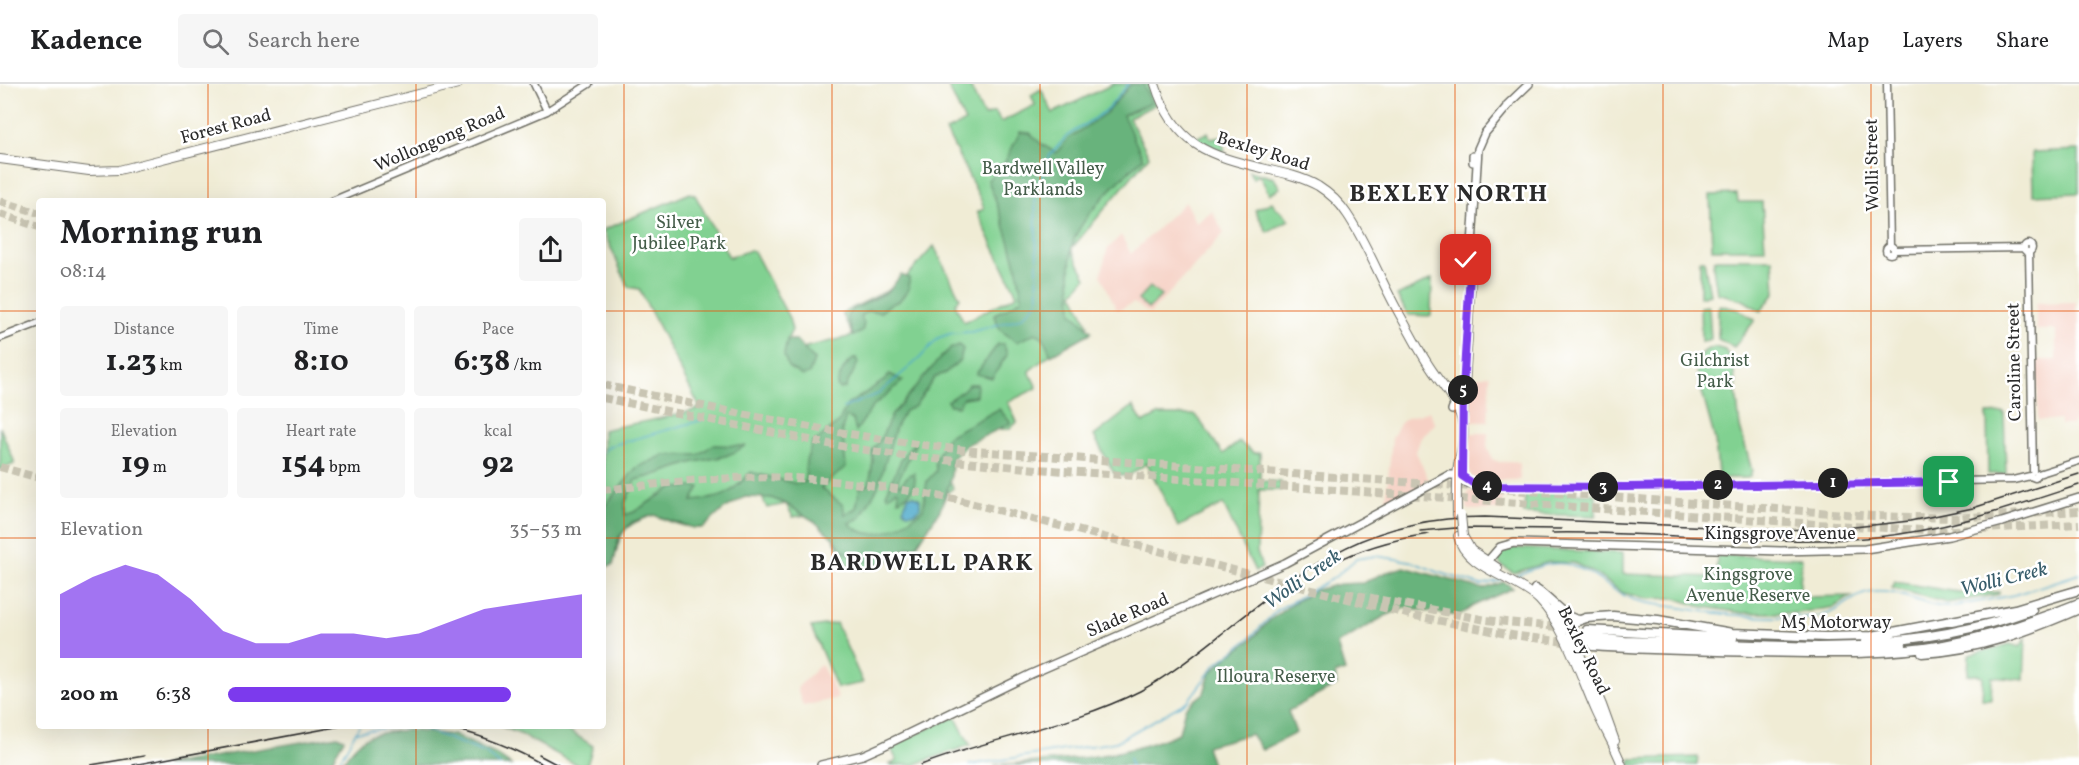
<!DOCTYPE html>
<meta charset="utf-8">
<style>
:root{--surface:#fff;--page:#f6f6f6;--text:#202124;--muted:#757577;--line:#e0e0e0;--accent:#7c3aed}
body{margin:0;font-family:Vollkorn,serif;background:var(--page);color:var(--text);height:100vh;display:flex;flex-direction:column;font-size:22px;white-space:nowrap}
*{box-sizing:border-box;margin:0}
p{font-size:20px;color:var(--muted)}
.icon{flex:none;width:33px;height:33px;fill:none;stroke:currentColor;stroke-width:2;stroke-linecap:round;stroke-linejoin:round}
.map{position:relative;flex:1;overflow:hidden}
.side{position:absolute;left:36px;top:114px;width:570px;height:531px;display:flex;flex-direction:column;background:var(--surface);border-radius:6px;box-shadow:0 6px 24px #0002}
.side>*{flex:none}
.pin{position:absolute;display:grid;place-items:center;width:51px;height:51px;color:#fff;margin:-26px;border-radius:12px;box-shadow:0 3px 9px #0006}
.km{position:absolute;width:30px;height:30px;margin:-15px;border-radius:50%;background:#222;color:#fff;font-size:16px;line-height:30px;text-align:center}
.round{display:grid;place-items:center;flex:none;width:63px;height:63px;border-radius:6px;background:var(--page)}
.overview{display:flex;align-items:center;justify-content:space-between;height:102px;padding:0 24px}
h1{font-size:33px;font-weight:700;line-height:45px}
.figures{display:grid;grid-template-columns:repeat(3,1fr);gap:9px;height:102px;padding:6px 24px}
.figures div{display:grid;align-content:center;border-radius:6px;background:var(--page);text-align:center}
.figures b{font-size:30px;font-weight:700}
.figures small{font-size:16px;font-weight:400}
.figures p{font-size:16px}
.chart{height:168px;padding:12px 24px}
.chart p{display:flex;justify-content:space-between}
.chart svg{width:100%;height:108px;margin-top:6px;fill:var(--accent);opacity:.7}
ul{padding:0 24px;list-style:none;font-size:20px}
li{display:grid;grid-template-columns:96px 72px 1fr;align-items:center;height:45px}
li i{height:15px;border-radius:8px;background:var(--accent)}
header{display:flex;align-items:center;gap:36px;box-sizing:border-box;height:84px;padding:0 30px;background:var(--surface);border-bottom:2px solid var(--line)}
header strong{font-size:28px}
nav{display:flex;gap:33px;margin-inline-start:auto;font-size:21px}
.search{width:420px;height:54px;background:var(--page);display:flex;align-items:center;gap:15px;box-sizing:border-box;padding:0 21px;border-radius:6px;color:var(--muted);font-size:22px}
.map>svg:first-child{display:block}
</style>
<header>
<strong>Kadence</strong>
<div class="search"><svg class="icon" aria-label="search" viewBox="0 0 24 24"><circle cx="10" cy="10" r="6"/><path d="M15 15l6 6"/></svg>Search here</div>
<nav><a>Map</a><a>Layers</a><a>Share</a></nav>
</header>
<div class="map">
<svg width="2079" height="681" viewBox="0 0 2079 681">
<rect width="100%" height="100%" fill="#fff"/>
<filter id="ink" filterUnits="userSpaceOnUse"><feTurbulence type="fractalNoise" baseFrequency=".0167" numOctaves="2"/><feDisplacementMap in="SourceGraphic" scale="12" xChannelSelector="R" yChannelSelector="G"/><feConvolveMatrix kernelMatrix="1 2 1 2 8 2 1 2 1" color-interpolation-filters="sRGB"/></filter>
<filter id="wash" filterUnits="userSpaceOnUse"><feTurbulence type="fractalNoise" baseFrequency=".008" numOctaves="4" result="noise"/><feDisplacementMap in="SourceGraphic" scale="24" xChannelSelector="R" yChannelSelector="G"/><feGaussianBlur stdDeviation="1.35" result="paint"/><feColorMatrix in="noise" values="0 0 0 0 0 0 0 0 0 0 0 0 0 0 0 0 0 1.4 0 .05"/><feComposite in="paint" operator="in"/></filter>
<g filter="url(#wash)">
<rect width="100%" height="100%" fill="#f0ecd5"/>
<path fill="#f6d1c5" d="M1185,118L1196,139L1212,127L1224,149L1150,230L1134,219L1117,226L1101,192L1107,166L1121,151L1131,170Z
M2076,218V227L2079,228V319H2077V333H2075L2072,341H2060V336H2038L2037,276H2056V246H2036V219Z
M1489,291L1490,293L1488,338H1471L1469,336L1471,294Z
M1429,327L1435,340L1421,353L1416,368L1429,397L1389,418L1386,416L1392,354L1400,340L1406,334Z
M1469,349H1488L1487,362L1492,375L1499,378H1519L1520,396H1480L1471,392L1467,383Z
M1469,407L1503,408L1502,426H1467V409Z
M821,580L838,614L803,622L797,604Z"/>
<path fill="#81d191" stroke="#567e5e" stroke-width="1.5" d="M947,0H969L984,32L995,28L1001,38L1035,21L1031,11L1041,5L1053,29L1113,0H1148L1156,20L1129,34L1149,72L1071,165L1086,194L1073,209L1088,241L1029,287L1037,304L1008,318L1017,338L1010,345L962,346L939,373L953,404L947,409L940,426L917,461L902,466L888,477L867,485L849,482L841,470L821,429L793,433L786,420L767,424L760,409L741,413L700,435L703,444C684,444 670,438 654,431C620,442 621,448 613,481L603,483V346C635,338 669,335 700,324L639,205L628,203L603,146L690,109L695,111L729,173L751,166L755,169L789,234L792,246L787,256L802,291L808,290L814,276L802,264L853,252L842,229L899,201L934,162L960,214L955,220L964,238L1017,211L977,128L984,125L981,116L946,47L965,38Z
M1208,48L1210,54L1221,52L1225,67L1223,68L1208,62L1196,54Z
M2079,66V109L2033,111L2032,68Z
M1249,87L1274,94L1280,104L1269,110L1260,92H1257L1253,95Z
M1737,110L1738,118H1762L1765,165H1712L1710,111Z
M1272,118C1277,127 1284,128 1289,136L1267,148L1255,126Z
M1717,175H1773L1775,209L1761,227L1743,216L1717,209L1713,183L1714,176Z
M1700,176H1704L1710,210L1700,213Z
M1432,195L1431,232L1408,231L1397,212Z
M1150,203L1161,212L1148,225L1138,216Z
M1720,221L1739,226L1755,236L1734,263L1718,255V225Z
M1707,222L1709,224L1711,255L1701,258L1700,223Z
M1715,263L1725,266L1733,279L1740,343L1752,387L1750,393L1747,394H1724L1718,390L1715,356L1696,286C1697,274 1702,265 1715,263Z
M1133,322L1143,339L1158,331H1196L1223,370L1239,358L1254,369H1260V397L1281,398V406H1259L1257,468L1262,484L1255,487L1223,420L1178,443L1147,379L1127,393L1114,389L1094,352Z
M2004,329L2006,390H1988L1987,330Z
M0,343L14,377V380L0,386Z
M1525,407L1596,410V432L1524,430Z
M1513,464L1623,469V490L1716,493L1717,471L1802,474L1799,513L1852,512L1834,523L1798,529H1743L1698,522L1675,514L1648,515L1623,509L1594,489L1574,479L1549,478L1514,489L1502,482L1497,476L1501,468Z
M1895,498L1958,508H1999V510L1947,519L1892,504Z
M836,539L863,599L837,604L811,543Z
M2026,554L2024,596L1992,593L1991,615H1982L1983,592L1968,590L1969,571L2010,560L2020,563Z
M955,632L970,661L913,681H889L897,677L890,662Z
M500,642H562L593,662L587,681H577L522,651Z
M1698,673L1697,681H1629L1631,675Z"/>
<path fill="#68b37b" stroke="#4a6f53" stroke-width="1.5" d="M1131,0H1143L1151,19L1123,31L1143,74C1122,94 1077,135 1072,163C1068,184 1071,208 1072,228L1092,248L1051,271L1043,253L1035,249L1017,258L1000,246L994,230L1006,225L1022,214C1017,173 1002,135 988,96L1005,78L1020,48L1030,49L1040,59L1056,69L1068,55L1106,29Z
M901,191L909,194V205L899,217L889,221L881,228L867,227L861,233L864,239L862,248L853,252L847,232L852,226L888,208Z
M787,256H796L814,276L809,290L802,292L788,283L784,271Z
M998,260H1004L1007,271L992,294L976,290Z
M959,261L963,265L960,276L945,289L935,293L915,322L905,327L896,342L878,403L860,434L849,439C872,463 903,442 923,425L927,397L936,387L935,376L948,352L999,325L1011,339L966,361L952,375L951,394L940,426L917,461L902,466L888,477L872,480L844,468L835,456L814,437L786,420L771,414L745,413L724,425L703,444H693L654,431L632,438L619,453L613,481L603,483V424L636,384L664,371H698L713,361L745,362C725,376 713,373 691,379C672,385 655,392 636,396L625,419V431L634,428L671,404L700,403L692,417C725,414 728,412 751,388L797,400L805,398L806,377L812,360L838,339L847,321L885,296L890,290L903,297L873,322L856,347L853,336L846,332L842,345L846,383L821,404L843,421L845,430L856,424L860,403L869,401L873,378L872,367L881,354L892,331L941,273L950,265Z
M856,274L858,279L845,304L839,305L837,302C840,291 844,279 856,274Z
M969,300H977L976,312L963,314L958,322L950,321L947,317L962,307Z
M914,359L915,361L897,398L900,401L909,391L914,389C918,401 910,412 898,416L899,409L897,406L888,412L886,410C894,393 900,372 914,359Z
M1404,483L1483,505L1504,498L1513,504L1473,522L1459,532L1404,524L1385,532L1337,560L1345,587L1335,590L1337,601L1288,627L1296,649L1262,666L1251,650L1206,662L1212,681H994C1058,677 1120,675 1179,649L1185,624L1204,609L1210,589L1228,572L1250,557L1270,536L1293,519L1316,506L1340,500L1363,499L1384,489Z
M407,646L454,651L497,671L511,681H341C361,648 371,650 407,646Z
M337,652L344,655L329,681H164Z"/>
<path fill="#4ca9ca" stroke="#3c6a7a" stroke-width="1.5" d="M913,411L920,415V424L915,429H907L903,425L908,413Z"/>
<g fill="none" stroke-linecap="round" stroke-linejoin="round">
<path stroke="#4ca9ca" stroke-width="1.5" d="M843,324L878,310L919,275L938,254L952,249L971,248L1021,234L1038,217L1035,110L1050,71L1067,52L1107,26L1128,0
M603,368L610,362L702,336
M1511,494C1552,476 1566,472 1604,499C1613,505 1624,513 1635,516C1648,520 1662,521 1676,523C1715,530 1749,534 1789,533C1799,533 1811,534 1821,532C1840,528 1854,509 1874,508C1901,505 1924,524 1950,523L2014,511L2079,490
M356,648L394,643H419L485,669L500,681
M1129,674L1131,681
M337,681L359,642
M969,681L1116,658L1188,617L1215,581L1248,556L1277,526L1335,493L1356,475L1375,472L1410,477L1438,488L1481,501L1501,496"/>
</g>
</g>
<g filter="url(#ink)">
<g fill="none" stroke-linecap="round" stroke-linejoin="round">
<path stroke="#c9c5b3" stroke-width="8" stroke-dasharray="8 4" stroke-linecap="butt" d="M0,117L39,129
M0,130L39,143
M603,301C726,327 849,354 975,367L1873,432L1952,434L2079,427
M603,314L834,361L904,372L1037,385L1816,440L1942,447L1968,445
M0,383L39,394
M603,406C666,399 731,391 795,394C849,397 901,405 954,415L1411,531L1512,551L1572,559
M1981,445L2079,440
M1346,509L1486,536L1587,546"/>
<defs>
<path id="tertiary" d="M534,0L547,27
M1887,0L1890,162
M332,117L547,27L589,0
M2024 164a4 4 0 1 1 8 0a4 4 0 1 1-8 0Z
M1886 166a4 4 0 1 1 8 0a4 4 0 1 1-8 0Z
M1894,166L2024,164
M2029,168L2033,387
M0,254L39,239
M1462,398L1475,401L1626,403L2013,396L2030,392L2035,394L2038,390L2079,377"/>
<path id="secondary" d="M1507,21L1529,0
M1473,78V72
M1469,172L1466,176L1470,188
M1472,179L1474,176L1472,161L1478,65L1485,49L1510,19
M1452,326C1454,318 1462,315 1463,307
M1463,335L1472,179
M1487,478L1500,463L1514,459L1781,467L1865,465L1949,452L2002,438L2079,414
M821,681L863,671L881,663L1031,590L1285,479L1449,391H1459"/>
<path id="primary" d="M1155,0C1174,61 1209,72 1266,85C1284,89 1302,93 1318,102C1329,109 1340,119 1347,130C1368,161 1381,198 1400,231C1411,250 1421,271 1434,289C1445,305 1459,321 1463,341C1465,353 1462,365 1459,376C1456,387 1457,418 1457,431
M0,75L89,87L119,86L458,0
M1458,452C1464,484 1517,494 1539,516C1566,544 1580,592 1596,627C1604,645 1615,662 1622,681
M1463,452L1471,466L1498,484
M1554,524L1570,547L1602,621L1615,657"/>
<path id="motorway" d="M1535,505C1549,513 1564,535 1580,536
M1567,543L1575,538L1586,534L1613,532L1658,536L1732,549L1826,553L1872,552L2015,525L2079,506
M1587,546L1733,554
M1571,552L1625,557L1818,563L1902,561
M1866,558C1922,556 1979,545 2032,526
M1593,562C1648,566 1703,566 1757,568C1820,569 1882,572 1944,561C1991,552 2035,537 2079,519
M1922,569C1978,566 2028,547 2079,525
M1580,570L1581,560L1590,556"/>
</defs>
<use href="#tertiary" stroke="#706f66" stroke-width="9"/>
<use href="#secondary" stroke="#706f66" stroke-width="10"/>
<use href="#primary" stroke="#706f66" stroke-width="10"/>
<use href="#motorway" stroke="#706f66" stroke-width="11"/>
<use href="#tertiary" stroke="#fff" stroke-width="6"/>
<use href="#secondary" stroke="#fff" stroke-width="7"/>
<use href="#primary" stroke="#fff" stroke-width="8"/>
<use href="#motorway" stroke="#fff" stroke-width="8"/>
<path stroke="#2b2b2b" stroke-width="1.5" d="M1420,447L1456,444L1561,445
M1552,449C1660,447 1768,463 1876,453C1947,446 2012,423 2079,401
M1327,482C1359,465 1394,455 1429,450
M438,642C476,648 511,663 544,681
M539,671L558,681
M91,681L144,672
M133,681L341,642
M921,681C993,653 1071,642 1140,607C1172,590 1201,566 1229,544C1313,477 1372,433 1485,433L1780,446L1845,444L1910,437L1973,424L2079,390"/>
<defs>
<path id="primary-bridge" d="M1461,431L1463,452"/>
</defs>
<use href="#primary-bridge" stroke="#706f66" stroke-width="10" stroke-linecap="butt"/>
<use href="#primary-bridge" stroke="#fff" stroke-width="8"/>
</g>
</g>
<g fill="none" stroke-linecap="round" stroke-linejoin="round" filter="url(#ink)">
<defs>
<path id="route" d="M1466,176L1470,190L1463,305L1462,392L1474,400L1486,402L1626,403L1949,398"/>
</defs>
<use href="#route" stroke="#fff" stroke-width="12"/>
<use href="#route" stroke="#7c3aed" stroke-width="8"/>
</g>
<path fill="none" stroke="#e8590c" stroke-width="1.5" stroke-opacity="0.55" d="M208,0V117M416,0V117M624,0V681M832,0V681M1040,0V681M1247,0V681M1455,0V681M1663,0V681M1871,0V681M0,227H39M603,227H2079M0,454H39M603,454H2079M208,642V681M416,642V681"/>
<g text-anchor="middle" dominant-baseline="central" stroke-width="5" stroke-linejoin="round" paint-order="stroke">
<g font-size="18" fill="#2b2b2b" stroke="#fff">
<text transform="translate(226 43) rotate(-15)">Forest Road</text>
<text transform="translate(440 56) rotate(-23)">Wollongong Road</text>
<text transform="translate(1263 68) rotate(17)">Bexley Road</text>
<text transform="translate(1873 81) rotate(-91)">Wolli Street</text>
<text transform="translate(2015 278) rotate(-91)">Caroline Street</text>
<text x="1780" y="450">Kingsgrove Avenue</text>
<text transform="translate(1128 532) rotate(-23)">Slade Road</text>
<text x="1836" y="539">M5 Motorway</text>
<text transform="translate(1583 567) rotate(64)">Bexley Road</text>
</g>
<g font-size="18" fill="#455d4a" stroke="#fff">
<text x="1043" y="85">Bardwell Valley<tspan x="1043" dy="21">Parklands</tspan></text>
<text x="679" y="139">Silver<tspan x="679" dy="21">Jubilee Park</tspan></text>
<text x="1715" y="277">Gilchrist<tspan x="1715" dy="21">Park</tspan></text>
<text x="1748" y="491">Kingsgrove<tspan x="1748" dy="21">Avenue Reserve</tspan></text>
<text x="1276" y="593">Illoura Reserve</text>
</g>
<g font-size="20" font-style="italic" fill="#385d6b" stroke="#fff">
<text transform="translate(1303 496) rotate(-35)">Wolli Creek</text>
<text transform="translate(2004 496) rotate(-14)">Wolli Creek</text>
</g>
<g font-size="24" font-weight="bold" letter-spacing="1.5" fill="#2b2b2b" stroke="#fff">
<text x="1449" y="111">BEXLEY NORTH</text>
<text x="922" y="480">BARDWELL PARK</text>
</g>
</g>
</svg>
<div class="pin" style="left:1949px;top:398px;background:#1e9e55"><svg class="icon" aria-label="arrive" viewBox="0 0 24 24"><path d="M6 21V4h12l-3 4 3 4H6"/></svg></div>
<div class="pin" style="left:1466px;top:176px;background:#d93025"><svg class="icon" aria-label="check" viewBox="0 0 24 24"><path d="M5 12l5 5 9-10"/></svg></div>
<b class="km" style="left:1833px;top:399px">1</b>
<b class="km" style="left:1718px;top:401px">2</b>
<b class="km" style="left:1603px;top:403px">3</b>
<b class="km" style="left:1487px;top:402px">4</b>
<b class="km" style="left:1463px;top:306px">5</b>
<section class="side">
<div class="overview"><div><h1>Morning run</h1><p>08:14</p></div><a class="round"><svg class="icon" aria-label="share" viewBox="0 0 24 24"><path d="M12 15V3M7 8l5-5 5 5M5 13v7h14v-7"/></svg></a></div>
<div class="figures">
<div><p>Distance</p><b>1.23<small> km</small></b></div>
<div><p>Time</p><b>8:10</b></div>
<div><p>Pace</p><b>6:38<small> /km</small></b></div>
</div>
<div class="figures">
<div><p>Elevation</p><b>19<small> m</small></b></div>
<div><p>Heart rate</p><b>154<small> bpm</small></b></div>
<div><p>kcal</p><b>92</b></div>
</div>
<div class="chart"><p><span>Elevation</span>35–53 m</p>
<svg viewBox="0 0 160 44" preserveAspectRatio="none"><path d="M0 44V18L10 11L20 6L30 10L40 20L50 33L60 38L70 38L80 34L90 34L100 36L110 34L120 29L130 24L140 22L150 20L160 18V44z"/></svg>
</div>
<ul>
<li><b>200 m</b>6:38<i style="width:80%"></i></li>
</ul>
</section>
</div>
